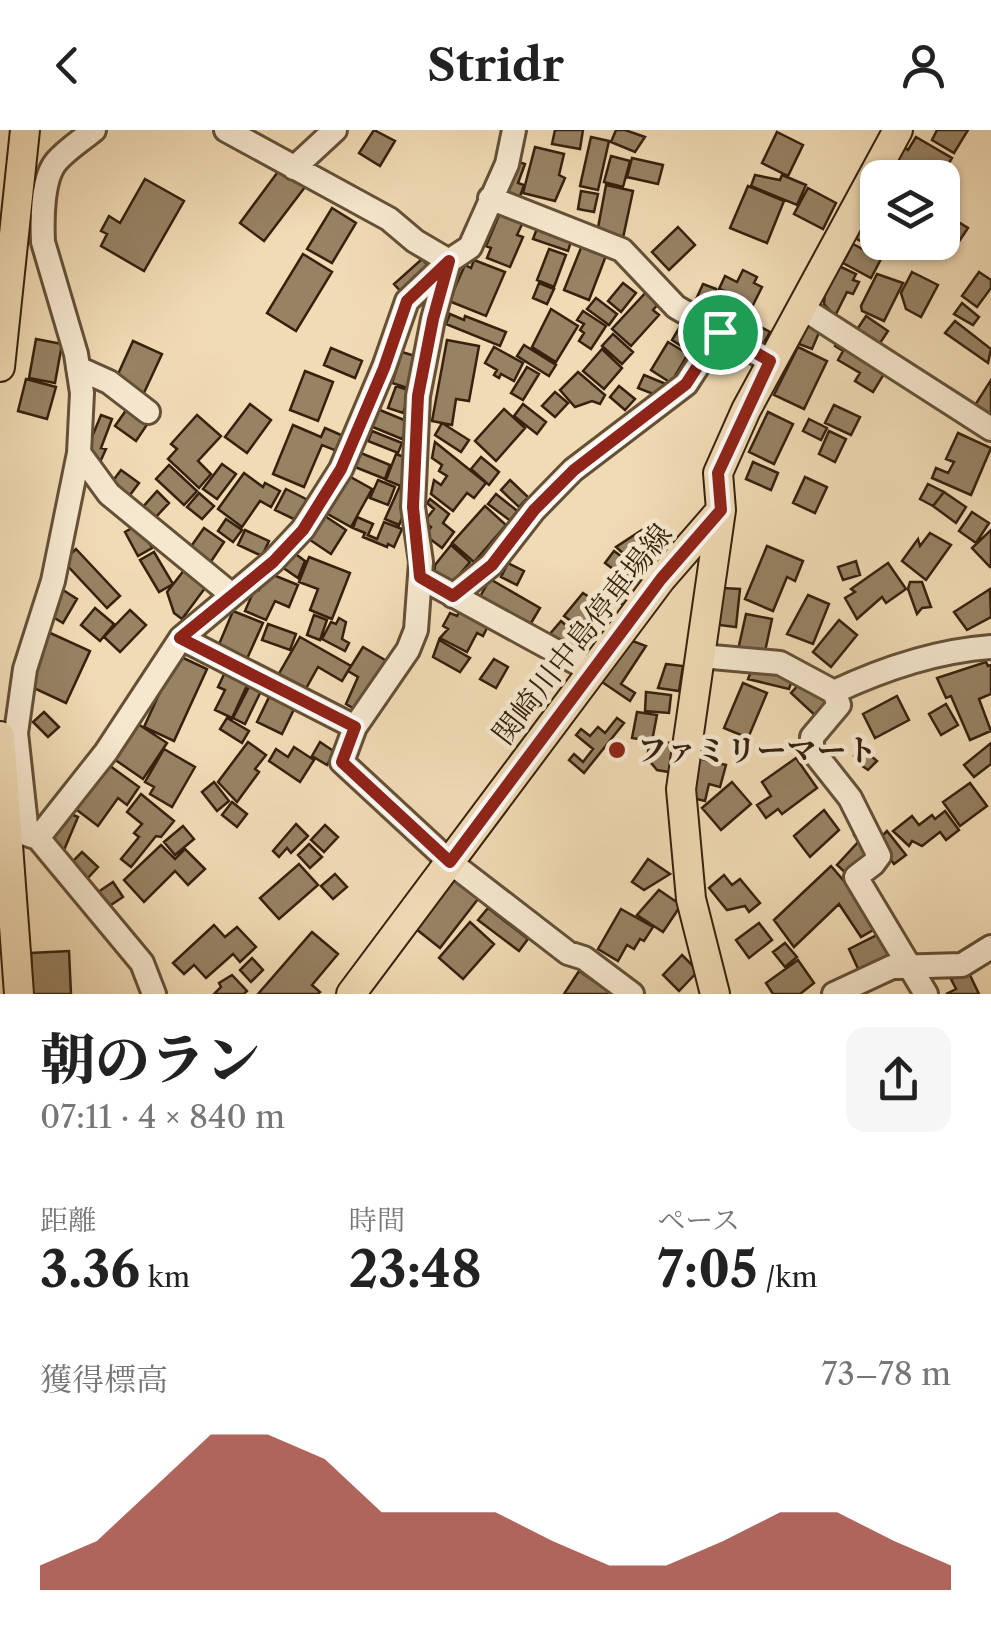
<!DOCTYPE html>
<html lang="ja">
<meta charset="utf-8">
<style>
:root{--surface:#fff;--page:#f6f6f6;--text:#222;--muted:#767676;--accent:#8f2418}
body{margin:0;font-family:"Libre Caslon Text","Noto Serif JP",serif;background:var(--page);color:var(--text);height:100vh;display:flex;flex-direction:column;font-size:38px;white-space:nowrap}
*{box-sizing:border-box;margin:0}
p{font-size:32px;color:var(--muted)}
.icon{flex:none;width:55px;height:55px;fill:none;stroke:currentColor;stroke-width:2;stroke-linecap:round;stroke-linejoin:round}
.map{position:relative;height:864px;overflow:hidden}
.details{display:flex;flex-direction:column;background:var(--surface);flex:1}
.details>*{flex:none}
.buttons{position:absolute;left:860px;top:30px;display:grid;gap:20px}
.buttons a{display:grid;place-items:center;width:100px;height:100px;border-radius:20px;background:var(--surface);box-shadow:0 2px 8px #0004;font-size:50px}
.pin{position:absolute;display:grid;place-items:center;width:85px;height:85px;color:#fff;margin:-42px;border:5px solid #fff;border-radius:50%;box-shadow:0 2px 10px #0007}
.round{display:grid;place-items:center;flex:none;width:105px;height:105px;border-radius:20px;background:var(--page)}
.headline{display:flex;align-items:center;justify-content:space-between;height:170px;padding:0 40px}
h1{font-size:55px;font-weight:800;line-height:75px}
.metrics{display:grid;grid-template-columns:repeat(3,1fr);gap:15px;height:170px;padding:10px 40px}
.metrics div{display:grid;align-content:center}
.metrics b{font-size:50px;font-weight:800}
.metrics small{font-size:28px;font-weight:400}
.metrics p{font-size:28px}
.chart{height:280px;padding:20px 40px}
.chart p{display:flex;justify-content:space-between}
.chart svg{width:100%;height:180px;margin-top:10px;fill:var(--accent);opacity:.7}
header{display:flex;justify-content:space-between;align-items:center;height:130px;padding:0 40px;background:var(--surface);font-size:45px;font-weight:800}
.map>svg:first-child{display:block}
</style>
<header><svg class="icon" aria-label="back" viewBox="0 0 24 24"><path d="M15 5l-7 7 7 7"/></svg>Stridr<svg class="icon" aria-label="person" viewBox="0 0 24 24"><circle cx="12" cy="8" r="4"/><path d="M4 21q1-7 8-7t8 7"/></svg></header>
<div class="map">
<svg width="991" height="864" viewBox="0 0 991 864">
<rect width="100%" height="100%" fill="#f1dbb5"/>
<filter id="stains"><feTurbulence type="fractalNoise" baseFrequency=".002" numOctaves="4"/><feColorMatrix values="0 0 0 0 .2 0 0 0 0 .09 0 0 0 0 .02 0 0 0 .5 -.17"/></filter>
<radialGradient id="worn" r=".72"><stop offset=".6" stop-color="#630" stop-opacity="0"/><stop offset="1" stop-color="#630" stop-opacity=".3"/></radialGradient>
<path fill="#978264" stroke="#35210d" stroke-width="2.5" d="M374,0L395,11L380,36L359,23Z
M555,0H583L580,19L552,14Z
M616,0H625L645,7L635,22L611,12Z
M937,0H968L954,23L932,10Z
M777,2L803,15L788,46L762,33Z
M591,7L609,11L598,60L580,56Z
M916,7L952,28L945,40L933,32L924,48H894L898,38L894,35L904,17L908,20Z
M535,17L564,24L559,45L565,48L555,71L523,63Z
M611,26L630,31L623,57L604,52Z
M632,28L663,35L658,54L627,47Z
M516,31L525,34L518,53L524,55L518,72L503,67Z
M280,39L305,57L264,111L240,93Z
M755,45L780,50L782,45L806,55L797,75L751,56Z
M145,49L184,71L144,141L101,116L107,104L101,101L109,86L120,93Z
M606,55L633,61L623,108L597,103Z
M748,56L784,71L767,113L730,98Z
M808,58L836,73L823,99L794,84Z
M581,61L598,64L594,82L578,79Z
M870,75L878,79V111L874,118L853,107Z
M332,78L356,93L332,133L307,119Z
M502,78L525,88L517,105L523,107L510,137L487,128L491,118L486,116Z
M947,85L968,98L950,125L930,112H942V91Z
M539,93L573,105L568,121L533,109Z
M678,97L695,115L669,140L652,122Z
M583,113L607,123L589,170L564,160Z
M853,114L881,129L871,148L843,133Z
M549,119L566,125L554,157L537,150Z
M303,124L332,142L296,201L267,183Z
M422,129L432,139L404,165L394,154Z
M474,130L505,142L486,186L449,171L465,135L471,138Z
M839,136L856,144L853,150L859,152L853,164L847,162L835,186L824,174L825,164Z
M743,140L757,147L754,153L762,157L748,185L721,176L727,162L719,159L725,146L737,152Z
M912,142L938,155L921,187L906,179L901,163Z
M979,142L991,150V158L977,177L962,166Z
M877,144L903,153L884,191L862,181L861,176Z
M539,153L554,159L547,174L533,168Z
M623,153L636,163L621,182L608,171Z
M703,154L716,159L718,188L693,176Z
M648,160L660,172L653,180L659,185L631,216L612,199Z
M596,168L617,184L609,195L587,179Z
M962,173L979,187L973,195L954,184Z
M551,179L578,196L556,232L532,217Z
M583,181L606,196L591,219L579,211L584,203L580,200L584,194L577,190Z
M735,183L770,202L762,216L727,197Z
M450,184L464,190L465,186L506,202L500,216L446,194Z
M866,186L888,201L878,216L856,201Z
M685,188L699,196L686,219L672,210Z
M955,191L991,219L988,233L945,203Z
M807,193L821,198L812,219L799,214Z
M613,204L633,222L622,234L602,216Z
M36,209L62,214L55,253L29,248Z
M839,209L887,239L873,262L855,251L860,243L838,230L843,221L835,216Z
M447,210L479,216L469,271L456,269L452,295L432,291Z
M133,211L162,224L143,265L114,253Z
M668,212L688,224L671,253L651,240Z
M524,215L556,235L549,246L517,226Z
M494,217L523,233L514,251L501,244L499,248L494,245L497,240L485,233Z
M798,217L827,231L804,279L774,265Z
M331,218L362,231L355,248L324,235Z
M602,219L622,238L604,259L583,241Z
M402,222L425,229L414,260L392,253Z
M527,237L539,244L523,270L511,263Z
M305,241L333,252L318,291L290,280Z
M578,242L605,265L600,274L592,271L575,277L560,260Z
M644,245L666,254L661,267L638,258Z
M26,249L56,257L47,289L18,281Z
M991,250V296L970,283Z
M396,256L411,261L403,283L388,278Z
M619,256L635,269L625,280L610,267Z
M555,262L568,273L555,287L542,276Z
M250,274L271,290L247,323L225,307Z
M523,274L546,292L537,304L514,286Z
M834,275L860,287L851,305L825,293Z
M129,276L150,290L136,311L115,296Z
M375,278L409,292L402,309L368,295Z
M504,279L525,298L496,331L475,311Z
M768,282L793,294L774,334L749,322Z
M101,285L112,289L101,318L106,319L101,330L85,324Z
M197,285L221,306L198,331L211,344L199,358L168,329L177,319L171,314Z
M809,289L827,298L821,310L803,301Z
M442,293L469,310L461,322L435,305Z
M293,295L321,307L325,298L348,308L342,323L322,315L304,357L273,344Z
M372,301L402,313L398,323L368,311Z
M829,301L846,309L835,332L819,324Z
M958,303L991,318L971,365L932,348L936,338L948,343L954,332L946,329Z
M435,312L486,353L474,368L467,363L453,381L431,364L434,350L441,355L447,346L439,341L442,335L432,328Z
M356,321L390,335L385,349L350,335Z
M396,324L412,330L413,361L386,350Z
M481,327L499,342L489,355L471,339Z
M753,332L778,343L771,360L746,349Z
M222,334L236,344L217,369L203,359Z
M169,335L197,361L184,375L156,349Z
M121,340L139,353L127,369L109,356Z
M244,343L263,357L265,353L280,361L271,377L260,371L242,397L218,379Z
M347,345L372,359L351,397L326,383Z
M805,347L827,357L815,383L793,373Z
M378,350L395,357L388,375L370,368Z
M510,350L528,367L519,377L501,360Z
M928,354L944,362L933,376L920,369Z
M399,358L412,364L399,395L385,389Z
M286,359L312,372L302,393L275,380Z
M157,361L169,373L154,389L142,378Z
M944,362L966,377L956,393L933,376Z
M199,363L214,376L202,389L187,377Z
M496,364L520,383L512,392L488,374Z
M430,369L449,384L443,393L454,402L442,418L425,405L431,397L424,392L434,379L427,373Z
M485,376L506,395L474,432L452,413Z
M972,382L989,393L976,413L959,401Z
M325,386L346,400L331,424L310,410Z
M357,387L373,394L368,405L377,409L384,392L402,399L394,417L388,414L387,417L363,407L365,403L353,398Z
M226,389L242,400L233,412L218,401Z
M654,392L666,402L657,413L663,418L654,429L658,432L647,445L616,417Z
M139,394L152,418L138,426L125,402Z
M204,398L224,412L206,439L185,425Z
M245,400L269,411L262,426L238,415Z
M991,400V436L990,437L972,418Z
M930,403L951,415L926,450L902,431L918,409L920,416Z
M451,415L470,432L448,458L434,447L435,435Z
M767,416L803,431L795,451L787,447L773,481L745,469Z
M76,419L120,466L107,478L63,431Z
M290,420L305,431L298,448L279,435Z
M614,421L647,445L630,480L619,472L613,439L605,433Z
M154,422L173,454L159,462L140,430Z
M309,427L350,443L332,489L310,480L318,459L299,452Z
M856,431L860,445L843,450L838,437Z
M508,433L524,441L517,455L501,447Z
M888,433L906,459L886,473L882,467L857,489L845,468L855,462L851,459Z
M189,434L211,450L182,489L174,483L167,462Z
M266,442L298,455L289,477L275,471L266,490L245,481L255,458L259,460Z
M490,449L540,478L527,500L477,472Z
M910,452H922L931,477L922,478L917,484L908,459Z
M722,458L740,459L736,497L719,495Z
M990,459L991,487L967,500L954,482Z
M63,460L77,469L63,493L48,484Z
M583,463L609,480L572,525L548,506L561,491L567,496L571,491L564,486Z
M808,465L829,474L813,514L787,504Z
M466,469L494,484L483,506L477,503L467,522L440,508L448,499L443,496L450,483L457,486Z
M95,478L114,494L100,511L81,495Z
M130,480L146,495L120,522L104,507Z
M233,481L263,493L246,531L217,519Z
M746,484L772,489L764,526L738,520Z
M314,485L327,490L320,510L307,505Z
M339,488L346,492L342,509L349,513L345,521L322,509L331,492L336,494Z
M839,490L857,505L831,537L813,522Z
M268,494L296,504L290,520L262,510Z
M48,502L90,521L66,573L25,554Z
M300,507L351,536L342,551L318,537L304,562L277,547Z
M439,510L470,528L460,542L433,527Z
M630,510L646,516L621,554L635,563L630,571L602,552Z
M363,517L395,536L365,585L346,574L358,547L348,541Z
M177,525L207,539L174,611L144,597Z
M494,529L508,537L496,558L480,549Z
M986,532L988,536L991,535V564L979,569L991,601L970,610L951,566L946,568L937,548Z
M666,534L683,536L679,561L658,558Z
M228,536L251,547L232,588L215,580L225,560L218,557Z
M753,536L794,545L789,559L748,549Z
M803,550L831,576L819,589L791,563Z
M252,551L263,557L245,594L233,588Z
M743,553L767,563L748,608L724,598Z
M646,562L671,565L669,583L645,581Z
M271,563L296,575L282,604L257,592Z
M897,566L909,590L875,608L863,584Z
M946,574L958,595L941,605L929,584Z
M44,582L59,597L48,607L33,592Z
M637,582L657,585L652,611L632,608Z
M227,588L249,601L242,613L220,599Z
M617,588L624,593L584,643L569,630L574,624L583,632L593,619L576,605L581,599L590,606L598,597L605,603Z
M135,592L167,613L143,649L111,627Z
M656,611L677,614L669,642L657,640L647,628L649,615L655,616Z
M248,612L266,625L255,639L259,642L237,672L218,652Z
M320,612L335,622L327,635L312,626Z
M991,613V634L974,647L964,635Z
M294,617L314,630L300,652L269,631L276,619L288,627Z
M164,619L195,637L172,677L150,664L154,657L145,652Z
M863,619L877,631L868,640L855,631L854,626Z
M698,628L726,635L720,657L709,654L705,671L689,667Z
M796,628L817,658L782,684L778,679L766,688L757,675L771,666L762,652Z
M106,633L139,657L127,675L118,668L98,696L73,677Z
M214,652L229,671L217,681L202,662Z
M732,652L751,674L721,700L702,678Z
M970,653L987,676L960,696L943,672Z
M141,664L174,691L161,707L156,706L131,737L121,729L139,707L134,703L142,694L127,682Z
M232,672L247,684L237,697L222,685Z
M61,680L78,687L64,720L47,713Z
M824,680L839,700L810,727L794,706Z
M945,681L959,700L946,710L940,702L922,716L912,711L909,716L893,701L912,686L919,695L932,685L935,689Z
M296,694L308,706L291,723L287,718L279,727L273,721Z
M325,695L338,707L324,722L311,710Z
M183,696L194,709L175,725L164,712Z
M887,701L906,725L894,734L877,711Z
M858,702L873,728L849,746L837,735L859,711L854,705Z
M309,714L322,727L310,738L298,725Z
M161,715L175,729L185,719L205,739L188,755L175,741L144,772L124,750Z
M82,722L98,737L85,751L69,735Z
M648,729L670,744L644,760L632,752Z
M299,734L318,755L279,789L260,768Z
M831,736L882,795L861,807L839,774L794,817L774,790Z
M335,744L347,757L333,769L321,756Z
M724,745L732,755L740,749L760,773L749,782L745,776L727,780L709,758Z
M453,750L478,769L440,818L416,799Z
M113,752L123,767L105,779L95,764Z
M659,760L681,775L663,802L637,785Z
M488,778L528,809L519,821L478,790Z
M621,779L653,797L644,811L640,809L634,819L627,815L618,831L598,819Z
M470,792L494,814L463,849L439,828Z
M759,793L772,810L749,828L736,810Z
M214,795L225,807L237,797L256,817L240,832L233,824L206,848L194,835L184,844L173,833Z
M312,802L338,824L312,855L320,862L318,864H258Z
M881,803L892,826L860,843L849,819Z
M785,813L797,827L785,837L773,822Z
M69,821L71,864H33L31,823Z
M682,825L698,841L679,861L663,845Z
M252,828L263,840L251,852L240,840Z
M798,830L814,853L800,864H773L766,853Z
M579,841L613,864H564Z
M968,841L979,864H946L956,859L951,849Z
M232,845L247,861L244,864H214L221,857L219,853Z"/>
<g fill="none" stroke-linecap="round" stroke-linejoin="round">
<defs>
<path id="minor" d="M226,0L389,89L415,111L449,131
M294,38L335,0
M490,68L622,120L676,177L770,231
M449,131L433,189L418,266L413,377L421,432L416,500L408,520L355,597L342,632L450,732L568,823L584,828L632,864
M801,177L991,299
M78,238L109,252L148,282
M79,323L109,364L232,465
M420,447L592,541
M453,466L491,435L534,380L573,340L686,254L720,202
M181,508L355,597
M701,526L780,533L834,562C883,539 936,521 991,517
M834,562L839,575L812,607V620L850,668L879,726L873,734L856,747L926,864
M26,704L38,708L142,833L154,864
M27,704L16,603L25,539L53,451L79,323L82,263L76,224L43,112C42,90 42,49 56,32C66,20 82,10 94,0
M38,708L106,622L181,508L273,431L303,399L341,339L384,237L407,171L449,131L470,117L507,34L514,0
M834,864L892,837L962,835L991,817"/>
<path id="major" d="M0,237L25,0
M0,606L19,864
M351,864L661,449L721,380L718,343L746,280L898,0
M715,864L691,769L681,659L721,380"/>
</defs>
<use href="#minor" stroke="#645037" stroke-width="28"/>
<use href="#major" stroke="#35210d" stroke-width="32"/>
<use href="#minor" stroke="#f6e8cf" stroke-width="22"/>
<use href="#major" stroke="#f1dbb5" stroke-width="28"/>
</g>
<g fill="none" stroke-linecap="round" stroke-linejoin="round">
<defs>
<path id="route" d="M449,131L433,189L418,266L413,377L420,447L453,466L492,435L534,380L574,340L686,254L720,202L770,231L718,343L721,380L661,449L450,732L342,632L355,597L180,508L273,432L303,400L341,339L384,238L407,171Z"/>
</defs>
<use href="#route" stroke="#fff" stroke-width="20"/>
<use href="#route" stroke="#8f2418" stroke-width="12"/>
</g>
<circle fill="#8f2418" stroke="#f6e8cf" stroke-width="4" cx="617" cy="620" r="10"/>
<g text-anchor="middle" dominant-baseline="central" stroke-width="9" stroke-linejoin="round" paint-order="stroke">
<g font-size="30" fill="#35210d" stroke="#f6e8cf">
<text transform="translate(582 504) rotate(-52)">関崎川中島停車場線</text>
</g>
<g font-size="30" font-weight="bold" fill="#35210d" stroke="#f6e8cf" text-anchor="start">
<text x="637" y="620">ファミリーマート</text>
</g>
</g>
<rect width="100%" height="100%" filter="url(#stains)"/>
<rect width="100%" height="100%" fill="url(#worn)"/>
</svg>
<div class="buttons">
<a><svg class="icon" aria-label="layers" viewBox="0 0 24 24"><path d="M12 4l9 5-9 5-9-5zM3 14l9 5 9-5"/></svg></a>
</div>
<div class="pin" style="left:720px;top:202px;background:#1e9e55"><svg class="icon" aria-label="arrive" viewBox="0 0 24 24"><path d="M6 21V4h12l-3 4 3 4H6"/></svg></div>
</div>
<section class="details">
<div class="headline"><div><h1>朝のラン</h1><p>07:11 · 4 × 840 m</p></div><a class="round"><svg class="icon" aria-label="share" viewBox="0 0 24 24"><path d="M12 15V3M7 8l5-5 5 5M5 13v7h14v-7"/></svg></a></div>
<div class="metrics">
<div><p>距離</p><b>3.36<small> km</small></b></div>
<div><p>時間</p><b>23:48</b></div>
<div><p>ペース</p><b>7:05<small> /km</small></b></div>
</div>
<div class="chart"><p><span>獲得標高</span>73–78 m</p>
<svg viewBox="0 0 160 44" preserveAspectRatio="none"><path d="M0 44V38L10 32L20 19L30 6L40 6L50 12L60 25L70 25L80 25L90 32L100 38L110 38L120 32L130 25L140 25L150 32L160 38V44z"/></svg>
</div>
</section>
